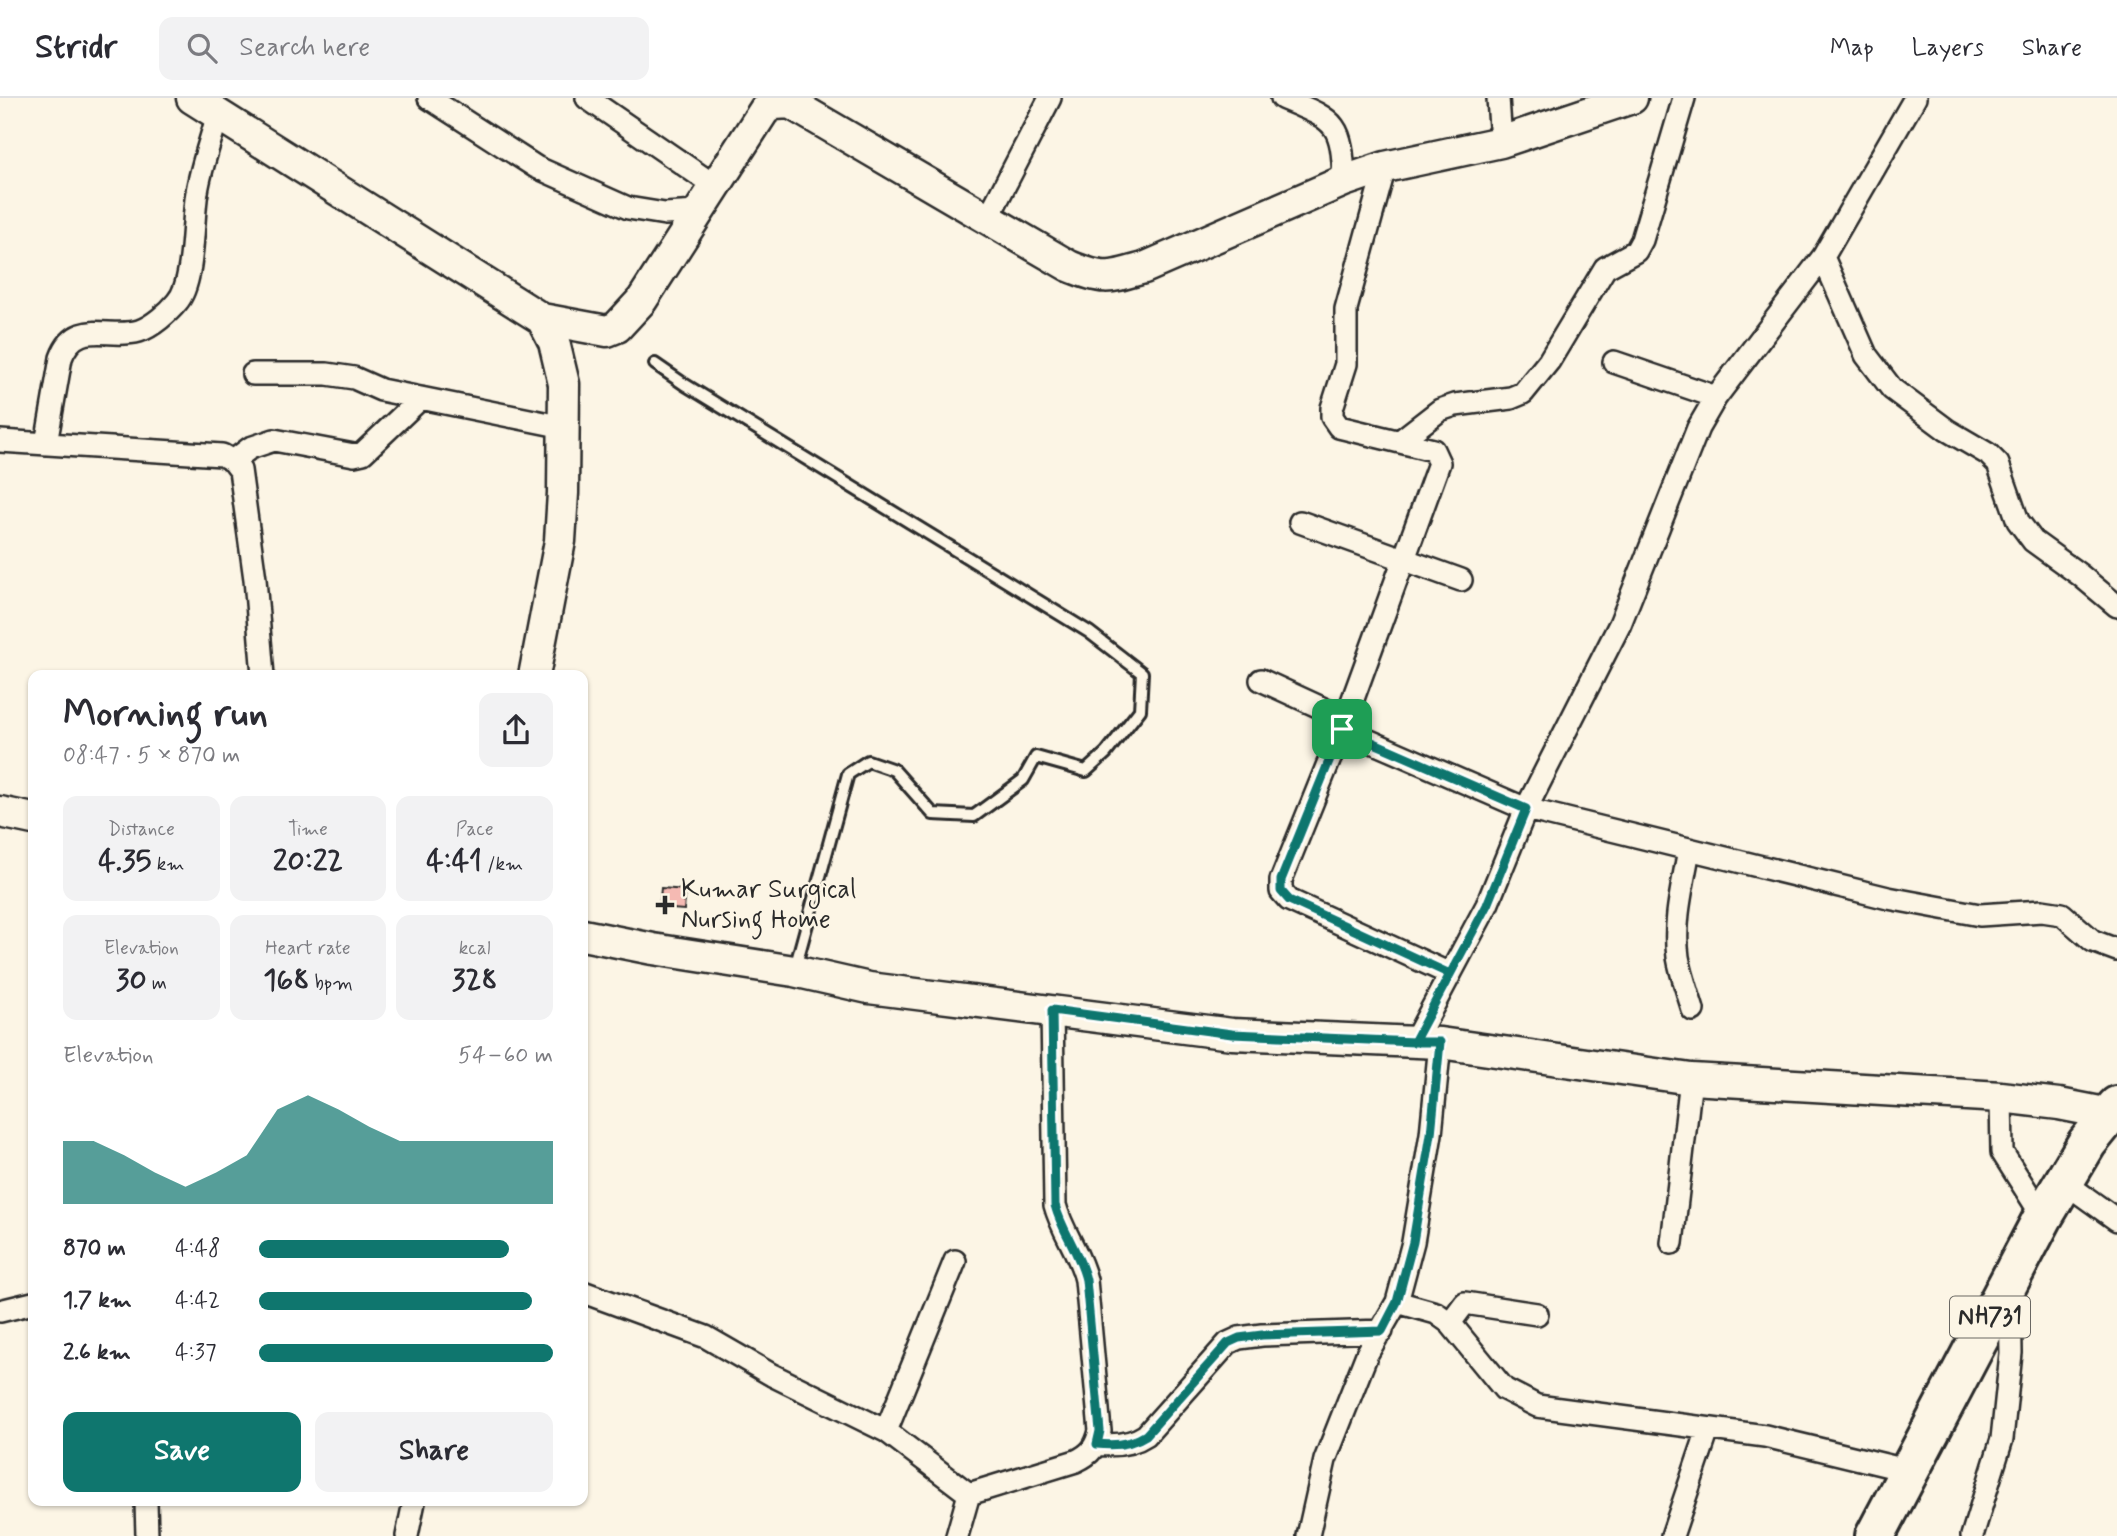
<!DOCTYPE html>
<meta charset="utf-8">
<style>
:root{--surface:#fff;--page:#f2f2f3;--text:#2b2b33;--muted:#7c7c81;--line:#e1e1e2;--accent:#0f766e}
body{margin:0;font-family:Mynerve,sans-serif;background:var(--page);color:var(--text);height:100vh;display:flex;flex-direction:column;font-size:26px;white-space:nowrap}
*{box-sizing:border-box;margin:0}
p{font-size:23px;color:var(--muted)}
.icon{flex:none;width:38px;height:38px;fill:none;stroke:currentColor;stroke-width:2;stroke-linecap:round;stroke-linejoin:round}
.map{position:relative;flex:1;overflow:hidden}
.sheet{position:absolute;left:28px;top:572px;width:560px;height:836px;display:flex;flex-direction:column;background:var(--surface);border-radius:14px;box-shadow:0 2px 5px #0004}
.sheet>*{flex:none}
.pin{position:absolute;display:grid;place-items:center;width:60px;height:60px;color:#fff;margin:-30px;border-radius:14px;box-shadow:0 4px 10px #0006}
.round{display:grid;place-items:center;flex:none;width:74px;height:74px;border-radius:14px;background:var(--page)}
.head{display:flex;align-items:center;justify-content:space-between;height:119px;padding:0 35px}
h1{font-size:38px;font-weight:800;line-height:52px}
.metrics{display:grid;grid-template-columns:repeat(3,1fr);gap:10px;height:119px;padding:7px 35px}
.metrics div{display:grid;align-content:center;border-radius:14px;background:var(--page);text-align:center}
.metrics b{font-size:30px;font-weight:800}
.metrics small{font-size:19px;font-weight:400}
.metrics p{font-size:19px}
.chart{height:196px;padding:14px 35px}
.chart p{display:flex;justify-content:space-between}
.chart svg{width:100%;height:126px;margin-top:7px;fill:var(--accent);opacity:.7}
.action{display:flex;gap:14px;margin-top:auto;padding:14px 35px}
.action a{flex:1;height:80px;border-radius:14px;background:var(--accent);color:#fff;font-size:28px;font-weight:800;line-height:80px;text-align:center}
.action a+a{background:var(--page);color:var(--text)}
ul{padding:0 35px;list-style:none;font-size:23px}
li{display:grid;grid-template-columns:112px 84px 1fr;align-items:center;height:52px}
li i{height:18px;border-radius:9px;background:var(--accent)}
header{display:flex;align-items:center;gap:42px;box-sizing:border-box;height:98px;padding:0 35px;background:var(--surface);border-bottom:2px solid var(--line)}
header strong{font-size:33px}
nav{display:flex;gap:38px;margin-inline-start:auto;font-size:24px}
.search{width:490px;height:63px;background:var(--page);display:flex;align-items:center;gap:18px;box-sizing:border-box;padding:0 24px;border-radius:14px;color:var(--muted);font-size:26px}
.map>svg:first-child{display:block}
</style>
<header>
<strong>Stridr</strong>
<div class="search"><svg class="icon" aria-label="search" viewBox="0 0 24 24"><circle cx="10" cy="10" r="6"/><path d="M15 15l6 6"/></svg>Search here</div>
<nav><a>Map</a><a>Layers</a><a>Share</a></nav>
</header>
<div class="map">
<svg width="2117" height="1438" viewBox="0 0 2117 1438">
<rect width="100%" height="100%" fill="#fcf5e5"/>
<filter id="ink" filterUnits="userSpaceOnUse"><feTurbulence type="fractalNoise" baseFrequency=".0143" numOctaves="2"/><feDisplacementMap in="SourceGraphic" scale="14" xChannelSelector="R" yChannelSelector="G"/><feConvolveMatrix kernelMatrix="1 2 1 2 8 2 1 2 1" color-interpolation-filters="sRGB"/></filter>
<g filter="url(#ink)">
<path fill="#f5bab3" stroke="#2b2b2b" stroke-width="2" d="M661,790L686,792L684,812L659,810Z"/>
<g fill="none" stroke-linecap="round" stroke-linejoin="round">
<defs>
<path id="lane" d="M655,266L684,286L1089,534L1142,575L1140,612L1106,655L1086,673L1036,659L1023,682L974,718L933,716L894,672L868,663L848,676L795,870"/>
<path id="street" d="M429,0L536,69L628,110L665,116L698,114
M587,0L715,88
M1282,0C1336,23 1342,23 1344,83
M1498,0L1501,44
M1385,69L1346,211V266L1332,310V319L1339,329L1433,352L1439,365L1342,631L1281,782V793L1289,802L1450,876
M988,120L1050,0
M1823,159L1866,257L1892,291L1947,332L1988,356L1998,366L2018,423L2033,443L2080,477L2117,508
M1614,264L1716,299
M253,276H327L354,280L381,292L564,329
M0,343L222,357L233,363L240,372L255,481L263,578
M1400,343L1440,312L1455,307L1511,300L1523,295L1549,263L1605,170L1636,153L1642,142L1684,0
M46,346L61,260C76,219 109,242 139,233C152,229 169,214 177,204C195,184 192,122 197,94C201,68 211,42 218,16
M233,363L250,350L274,342L354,357L363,355L421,300
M1300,424L1461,482
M1261,582L1337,617L1342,631L1526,711L1888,800L1980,817L2042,813L2062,816L2093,843L2117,852
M1689,751C1683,787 1673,823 1678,859C1681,877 1688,895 1693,912
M1414,944L1487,807L1526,711L1620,526L1698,330L1716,299L1823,159L1915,0
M2001,999L2002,1054L2043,1119
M2064,1084L2117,1122
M1672,1145L1691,981
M583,1194L706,1239L772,1277L886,1333L969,1396L1076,1363C1091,1356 1096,1349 1100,1333L1086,1182C1080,1155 1062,1134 1055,1107L1052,912
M1397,1204L1436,1215L1450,1225L1504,1291L1537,1308L1765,1338L1910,1373
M0,1213L33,1205
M1450,1225L1465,1205L1537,1216
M886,1333L955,1163
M1097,1346C1114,1348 1131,1347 1146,1337L1228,1245L1239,1240L1262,1237L1382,1233
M146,1404L147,1438
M407,1438L414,1404
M957,1438L969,1396
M1308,1438L1325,1362L1367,1256L1397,1204L1413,1144L1431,1036L1440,945
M1672,1438L1708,1332
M1972,1438L2002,1341L2011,1255L2010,1193"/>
<path id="secondary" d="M192,0L542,221L554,244L564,286L563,395L560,443L534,578
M542,221L607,233L617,229L642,202L765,11L775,6L790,5L1069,168C1105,183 1109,180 1144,170L1344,83L1385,69L1501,44L1632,0
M0,714L33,721
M583,837L653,851L794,873L869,890L1232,936L1440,945L1691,981L2001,999L2059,1006L2110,1016"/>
<path id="highway" d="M1875,1438L2043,1119L2087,1045L2117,1008"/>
</defs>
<use href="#lane" stroke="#2b2b2b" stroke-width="16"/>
<use href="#street" stroke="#2b2b2b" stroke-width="26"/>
<use href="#secondary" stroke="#2b2b2b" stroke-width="35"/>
<use href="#highway" stroke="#2b2b2b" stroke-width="44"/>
<use href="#lane" stroke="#fcf5e5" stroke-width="10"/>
<use href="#street" stroke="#fcf5e5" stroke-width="21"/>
<use href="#secondary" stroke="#fcf5e5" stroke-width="30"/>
<use href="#highway" stroke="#fcf5e5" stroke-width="38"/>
</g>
</g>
<g fill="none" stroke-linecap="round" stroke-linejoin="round" filter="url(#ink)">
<defs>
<path id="route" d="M1342,631L1281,782V793L1289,802L1450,876L1414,944L1232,936L1052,912L1055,1107C1062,1134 1080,1155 1086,1182L1100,1333L1097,1346C1114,1348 1131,1347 1146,1337L1228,1245L1239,1240L1262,1237L1382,1233L1397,1204L1413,1144L1431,1036L1440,944H1414L1487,807L1526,711L1342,631"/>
</defs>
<use href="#route" stroke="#fff" stroke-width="14"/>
<use href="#route" stroke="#0f766e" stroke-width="9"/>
</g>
<path fill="#2b2b2b" stroke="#fcf5e5" stroke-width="2.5" d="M661.5 796.5h7v7h7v7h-7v7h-7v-7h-7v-7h7z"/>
<g text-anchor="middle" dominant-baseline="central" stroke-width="5" stroke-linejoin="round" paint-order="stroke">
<rect fill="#fcf5e5" stroke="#6a6863" stroke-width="2" x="1950" y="1198.5" width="80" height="41" rx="5"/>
<g font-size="24" font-weight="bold" fill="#2b2b2b">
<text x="1990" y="1219">NH731</text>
</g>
<g font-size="26" fill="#2b2b2b" stroke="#fcf5e5" text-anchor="start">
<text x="681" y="792">Kumar Surgical<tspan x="681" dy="30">Nursing Home</tspan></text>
</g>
</g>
</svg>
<div class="pin" style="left:1342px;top:631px;background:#1e9e55"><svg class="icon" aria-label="arrive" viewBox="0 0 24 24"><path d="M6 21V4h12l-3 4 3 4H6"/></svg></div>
<section class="sheet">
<div class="head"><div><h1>Morning run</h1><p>08:47 · 5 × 870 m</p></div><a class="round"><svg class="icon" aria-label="share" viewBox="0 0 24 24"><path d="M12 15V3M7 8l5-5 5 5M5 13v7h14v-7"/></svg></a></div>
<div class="metrics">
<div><p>Distance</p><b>4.35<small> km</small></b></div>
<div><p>Time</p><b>20:22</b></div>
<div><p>Pace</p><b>4:41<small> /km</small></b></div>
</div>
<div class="metrics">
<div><p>Elevation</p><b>30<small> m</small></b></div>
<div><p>Heart rate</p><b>168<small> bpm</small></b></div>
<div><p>kcal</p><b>328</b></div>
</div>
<div class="chart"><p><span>Elevation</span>54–60 m</p>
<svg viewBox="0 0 160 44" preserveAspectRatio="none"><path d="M0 44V22L10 22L20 27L30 33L40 38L50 33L60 27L70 11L80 6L90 11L100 17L110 22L120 22L130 22L140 22L150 22L160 22V44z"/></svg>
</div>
<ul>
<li><b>870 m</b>4:48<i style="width:85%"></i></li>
<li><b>1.7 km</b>4:42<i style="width:93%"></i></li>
<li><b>2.6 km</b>4:37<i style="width:100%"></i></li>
</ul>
<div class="action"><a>Save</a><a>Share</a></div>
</section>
</div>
